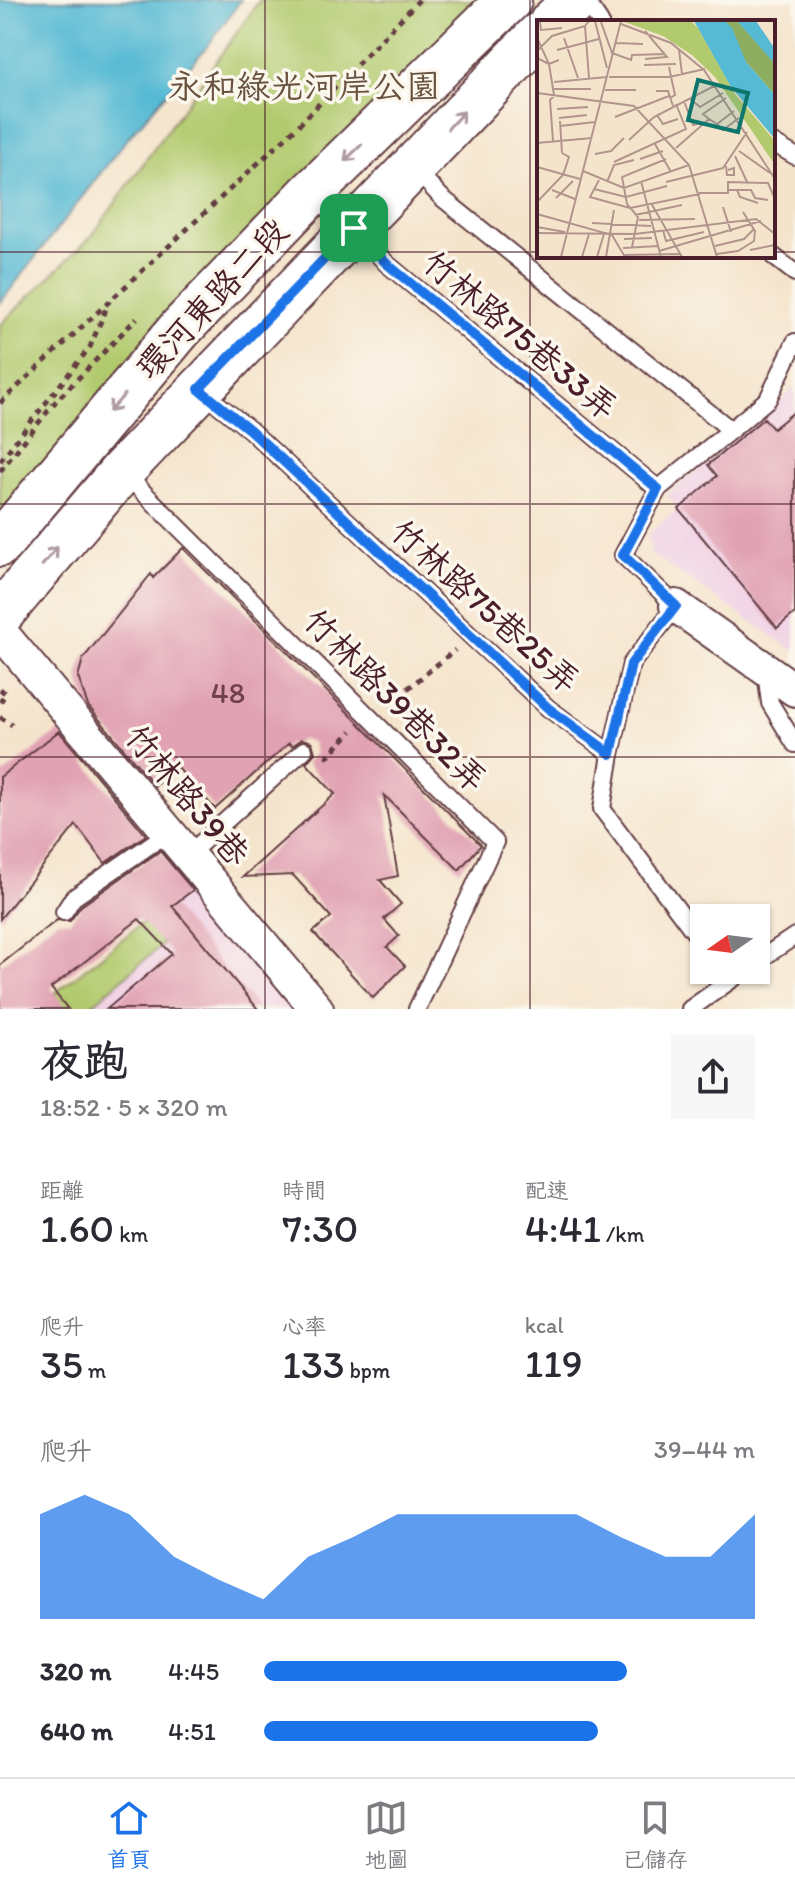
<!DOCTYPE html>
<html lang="zh-TW">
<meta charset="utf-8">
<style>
:root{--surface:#fff;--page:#f7f7f7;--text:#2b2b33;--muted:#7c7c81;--line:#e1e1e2;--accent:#1a73e8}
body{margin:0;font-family:Itim,"LXGW WenKai TC",sans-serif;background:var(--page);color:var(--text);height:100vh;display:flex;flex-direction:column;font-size:30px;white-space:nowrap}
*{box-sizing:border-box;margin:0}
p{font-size:26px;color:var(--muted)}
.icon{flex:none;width:44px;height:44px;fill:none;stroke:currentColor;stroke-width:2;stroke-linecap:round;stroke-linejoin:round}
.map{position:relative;height:1009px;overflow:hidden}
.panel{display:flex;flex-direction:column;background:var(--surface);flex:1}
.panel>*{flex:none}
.needle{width:52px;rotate:256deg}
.fabs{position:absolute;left:690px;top:904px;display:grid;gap:16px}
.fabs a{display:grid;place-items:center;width:80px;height:80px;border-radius:0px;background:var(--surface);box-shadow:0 2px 6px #0004;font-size:40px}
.pin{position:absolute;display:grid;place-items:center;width:68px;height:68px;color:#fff;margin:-34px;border-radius:16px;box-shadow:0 4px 12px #0006}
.round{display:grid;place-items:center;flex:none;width:84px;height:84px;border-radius:0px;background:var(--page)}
.overview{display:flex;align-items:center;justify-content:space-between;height:136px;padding:0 40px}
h1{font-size:44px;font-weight:600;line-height:60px}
.metrics{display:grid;grid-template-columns:repeat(3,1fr);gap:12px;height:136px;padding:8px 40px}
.metrics div{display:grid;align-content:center}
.metrics b{font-size:40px;font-weight:600}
.metrics small{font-size:22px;font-weight:400}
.metrics p{font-size:22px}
.chart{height:224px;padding:16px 40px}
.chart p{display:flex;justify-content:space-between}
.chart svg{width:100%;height:144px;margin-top:8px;fill:var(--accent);opacity:.7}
ul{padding:0 40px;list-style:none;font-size:26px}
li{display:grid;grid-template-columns:128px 96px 1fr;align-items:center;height:60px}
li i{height:20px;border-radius:10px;background:var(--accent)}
.tab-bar{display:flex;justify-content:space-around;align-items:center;height:112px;border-top:2px solid var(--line);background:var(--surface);font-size:22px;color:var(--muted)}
.tab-bar a{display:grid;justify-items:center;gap:4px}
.tab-bar .active{color:var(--accent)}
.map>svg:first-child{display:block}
</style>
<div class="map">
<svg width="795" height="1009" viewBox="0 0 795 1009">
<rect width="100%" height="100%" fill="#fbf7ec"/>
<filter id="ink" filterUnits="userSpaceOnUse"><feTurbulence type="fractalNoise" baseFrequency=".0125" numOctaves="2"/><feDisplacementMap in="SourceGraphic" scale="16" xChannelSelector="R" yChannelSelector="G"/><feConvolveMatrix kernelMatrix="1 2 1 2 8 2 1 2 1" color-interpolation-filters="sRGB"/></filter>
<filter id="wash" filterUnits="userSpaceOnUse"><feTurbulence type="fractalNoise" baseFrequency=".006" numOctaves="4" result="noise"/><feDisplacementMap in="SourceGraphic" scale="32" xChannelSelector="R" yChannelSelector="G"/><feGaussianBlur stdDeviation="1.8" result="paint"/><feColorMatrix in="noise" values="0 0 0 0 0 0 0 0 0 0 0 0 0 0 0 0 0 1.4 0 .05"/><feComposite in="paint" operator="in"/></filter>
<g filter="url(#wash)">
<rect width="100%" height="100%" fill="#f5e4cc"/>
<path fill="#f0d0e5" d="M795,388V651L651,554L648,535L678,509L667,495Z
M193,890L292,1009H62L55,993Z"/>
<path fill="#b2ca6e" stroke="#7e744c" stroke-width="2" d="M260,0H500L0,544V325L91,237Z
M146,920L163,944L87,1009H62L55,993Z"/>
<path fill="#56bad4" stroke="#506c80" stroke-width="2" d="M0,0H241L206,48L127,139L0,303Z"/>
<g id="blocks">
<path fill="#e1a2b4" d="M795,411V613L777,628L679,509L717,476L708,465L764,418L773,429Z
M183,548L481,845L459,870L384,795L398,876L380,880L401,904L384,919L399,936L387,947L405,966L373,998L313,932L331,917L293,875L243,877L335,794L306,763L315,753L312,742L302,739L292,746L289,743L215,809L177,767L155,786L88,706L78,677L83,659L151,574L153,578Z
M59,731L146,835L105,863L76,825L0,919V777Z
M160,851L193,890L172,906L258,1009H107L172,954L139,919L51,988L68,1009H0V965L57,920L70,921L81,906Z"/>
</g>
</g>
<g filter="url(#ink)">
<use href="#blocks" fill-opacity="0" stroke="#643d43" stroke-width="2"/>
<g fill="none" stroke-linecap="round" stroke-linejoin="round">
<defs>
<path id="lane" d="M585,0L600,22
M773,143L795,156
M311,196L354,228L386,263L658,489
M773,256L795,273
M200,390L250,430L548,708L611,754L631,664L676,606L623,555L658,489L731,430L441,197L414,168
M731,430L768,399L795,342
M122,471L495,842L417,1009
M766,672L770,703L795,744
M611,754L602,809L704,945
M188,855L304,750
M64,912L73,898L169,832
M756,962L795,936
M690,1009L745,970"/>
<path id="street" d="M676,606L795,690
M0,631L317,1009"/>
<path id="secondary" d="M552,22L576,0
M0,544L180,329L309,195L509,0
M0,615L122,471L539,35"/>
</defs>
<use href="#lane" stroke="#643d43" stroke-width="20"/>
<use href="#street" stroke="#643d43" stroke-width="36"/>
<use href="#secondary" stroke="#643d43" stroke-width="48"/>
<path stroke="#643d43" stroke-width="5" stroke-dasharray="6 6" stroke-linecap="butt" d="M0,403L297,127L419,0
M0,461L90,347L106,309
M0,471L56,401L137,318
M0,689L6,694L0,702
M389,704L455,650
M0,717L12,725
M326,758L352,731"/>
<use href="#lane" stroke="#fff" stroke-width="16"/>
<use href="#street" stroke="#fff" stroke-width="32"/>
<use href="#secondary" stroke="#fff" stroke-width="44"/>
</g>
<defs><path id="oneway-shaft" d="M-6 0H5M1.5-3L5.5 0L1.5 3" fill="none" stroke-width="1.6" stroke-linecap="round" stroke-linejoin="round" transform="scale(2)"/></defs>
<g stroke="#ae9aa0">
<use href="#oneway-shaft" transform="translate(456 120) rotate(-47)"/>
<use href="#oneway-shaft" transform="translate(353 153) rotate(136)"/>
<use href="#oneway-shaft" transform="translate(117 403) rotate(131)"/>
<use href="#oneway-shaft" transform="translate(50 556) rotate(-50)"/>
</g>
</g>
<g fill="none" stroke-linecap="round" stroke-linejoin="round" filter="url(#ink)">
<defs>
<path id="route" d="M354,228L386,263L658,489L623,555L676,606L631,664L611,754L548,708L250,430L199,389Z"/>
</defs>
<use href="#route" stroke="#fff" stroke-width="16"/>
<use href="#route" stroke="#1a73e8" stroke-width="10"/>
</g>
<path fill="none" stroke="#4a1f2b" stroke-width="2" stroke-opacity="0.55" d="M265,0V1009M530,0V1009M0,252H539M773,252H795M0,504H795M0,757H795"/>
<g text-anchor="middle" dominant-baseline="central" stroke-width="7" stroke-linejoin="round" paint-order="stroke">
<g font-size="30" fill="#70404d">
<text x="228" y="692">48</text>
</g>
<g font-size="34" fill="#69523f" stroke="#fbf7ec">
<text x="304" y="86">永和綠光河岸公園</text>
</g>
<g font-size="34" fill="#4a1f2b" stroke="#fbf7ec">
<text transform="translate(212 299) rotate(-47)">環河東路二段</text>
<text transform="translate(520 335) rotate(40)">竹林路75巷33弄</text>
<text transform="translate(485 606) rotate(42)">竹林路75巷25弄</text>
<text transform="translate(395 700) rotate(45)">竹林路39巷32弄</text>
<text transform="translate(187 795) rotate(50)">竹林路39巷</text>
</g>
</g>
<g transform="translate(537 20)">
<rect width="238" height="238" fill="#f5e4cc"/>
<path d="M85,1H154L161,8L198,74L238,121V145L178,57L155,35L126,16Z" fill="#b2ca6e"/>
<path d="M188,1H203L226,25L238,44V75L209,42Z" fill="#8dae61"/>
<path d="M157,1H188L195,8L209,42L238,75V119L194,67ZM200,1H219L238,29V44Z" fill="#56bad4"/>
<path fill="none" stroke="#b1958c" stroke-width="2" d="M3,1L4,10L25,8M52,1L48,6L52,58M58,1L70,48M64,2L75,33L94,40L95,36M84,4L134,23L167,50L238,159M108,11L130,37L108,39M0,18L12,44L22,40M27,18L41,58M79,23L106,24M1,30L15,16L48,6M20,30L62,19M142,30L145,54M94,35L128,34M0,38L12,44L17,75M107,45L139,44M132,47L138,75L133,78M72,57H132L168,49M17,62L70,57M17,69H54M68,70H99M119,71H131L136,86M0,73L97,86L152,145L180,237M152,78L163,87L186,73M147,81L156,105L165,103M20,89L51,87M120,95L126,104L141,99M78,97L132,76M22,98L50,95M172,99L166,94L189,78M172,99L180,104L197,91M23,101L25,133M180,104L186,110L202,98M23,106L58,102M92,120L117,97L181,64M16,121L13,80L18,75M0,123L55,118M118,124L134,152M139,128L172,99M202,131L233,153M58,134L74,131L87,118M198,136L211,164M103,139L126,131M77,142L149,109L139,84M189,146L190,155H197V148L191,150M0,147L43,159M46,151L87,168L152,145M62,160L53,177L93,188M104,161L124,237M70,162L77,145L97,140M129,162L186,148L210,112M57,169L89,177L130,166M15,170L38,179M191,170H214L218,178L231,180M200,170L203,177L221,183M162,173H191V162L231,163L238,179M19,178L36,161M0,182L26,155L32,137L25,133M114,183L145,237M186,187L194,212M93,188L163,174M0,194L75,215L88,237M98,195L145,185M102,200L158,199M55,203L114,206M0,207L28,212M126,210L129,221L167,212M0,213L98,214L219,199L238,214M87,219L115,218M178,226L207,219L217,209M95,227L101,197L90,184L85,157L129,139M86,228L121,226M213,230L238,225M122,231L224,201M180,234L201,231L217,221L218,211L206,192M87,235L144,234M24,237L84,1M45,237L52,214M60,237L67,214M69,237L77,190"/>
<path fill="#0f766e" fill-opacity="0.15" stroke="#0f766e" stroke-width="4" d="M161,60L211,73L201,112L151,100Z"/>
<rect width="238" height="238" fill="none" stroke="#4a1f2b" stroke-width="4"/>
</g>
</svg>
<div class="fabs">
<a><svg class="needle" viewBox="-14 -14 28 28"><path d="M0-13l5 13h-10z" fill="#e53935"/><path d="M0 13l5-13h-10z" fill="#7c7c81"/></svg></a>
</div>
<div class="pin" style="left:354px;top:228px;background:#1e9e55"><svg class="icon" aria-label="arrive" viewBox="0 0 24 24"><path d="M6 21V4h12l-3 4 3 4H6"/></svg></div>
</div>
<section class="panel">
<div class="overview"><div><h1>夜跑</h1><p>18:52 · 5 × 320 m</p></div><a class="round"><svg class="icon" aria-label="share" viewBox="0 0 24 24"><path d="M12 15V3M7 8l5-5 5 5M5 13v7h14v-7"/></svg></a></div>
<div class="metrics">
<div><p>距離</p><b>1.60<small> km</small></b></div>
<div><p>時間</p><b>7:30</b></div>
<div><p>配速</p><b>4:41<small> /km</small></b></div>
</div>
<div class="metrics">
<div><p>爬升</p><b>35<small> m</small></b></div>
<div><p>心率</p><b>133<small> bpm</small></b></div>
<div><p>kcal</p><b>119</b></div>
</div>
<div class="chart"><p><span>爬升</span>39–44 m</p>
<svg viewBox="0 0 160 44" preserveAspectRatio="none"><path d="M0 44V12L10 6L20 12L30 25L40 32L50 38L60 25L70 19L80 12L90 12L100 12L110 12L120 12L130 19L140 25L150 25L160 12V44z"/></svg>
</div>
<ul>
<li><b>320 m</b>4:45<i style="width:74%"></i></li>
<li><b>640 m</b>4:51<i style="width:68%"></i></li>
</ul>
</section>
<nav class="tab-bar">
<a class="active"><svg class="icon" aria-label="home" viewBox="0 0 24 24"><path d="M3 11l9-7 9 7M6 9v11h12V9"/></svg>首頁</a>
<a><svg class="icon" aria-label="map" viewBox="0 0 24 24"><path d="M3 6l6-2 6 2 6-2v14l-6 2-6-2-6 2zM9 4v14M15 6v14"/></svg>地圖</a>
<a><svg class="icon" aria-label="saved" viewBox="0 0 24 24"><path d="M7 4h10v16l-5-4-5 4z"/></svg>已儲存</a>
</nav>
